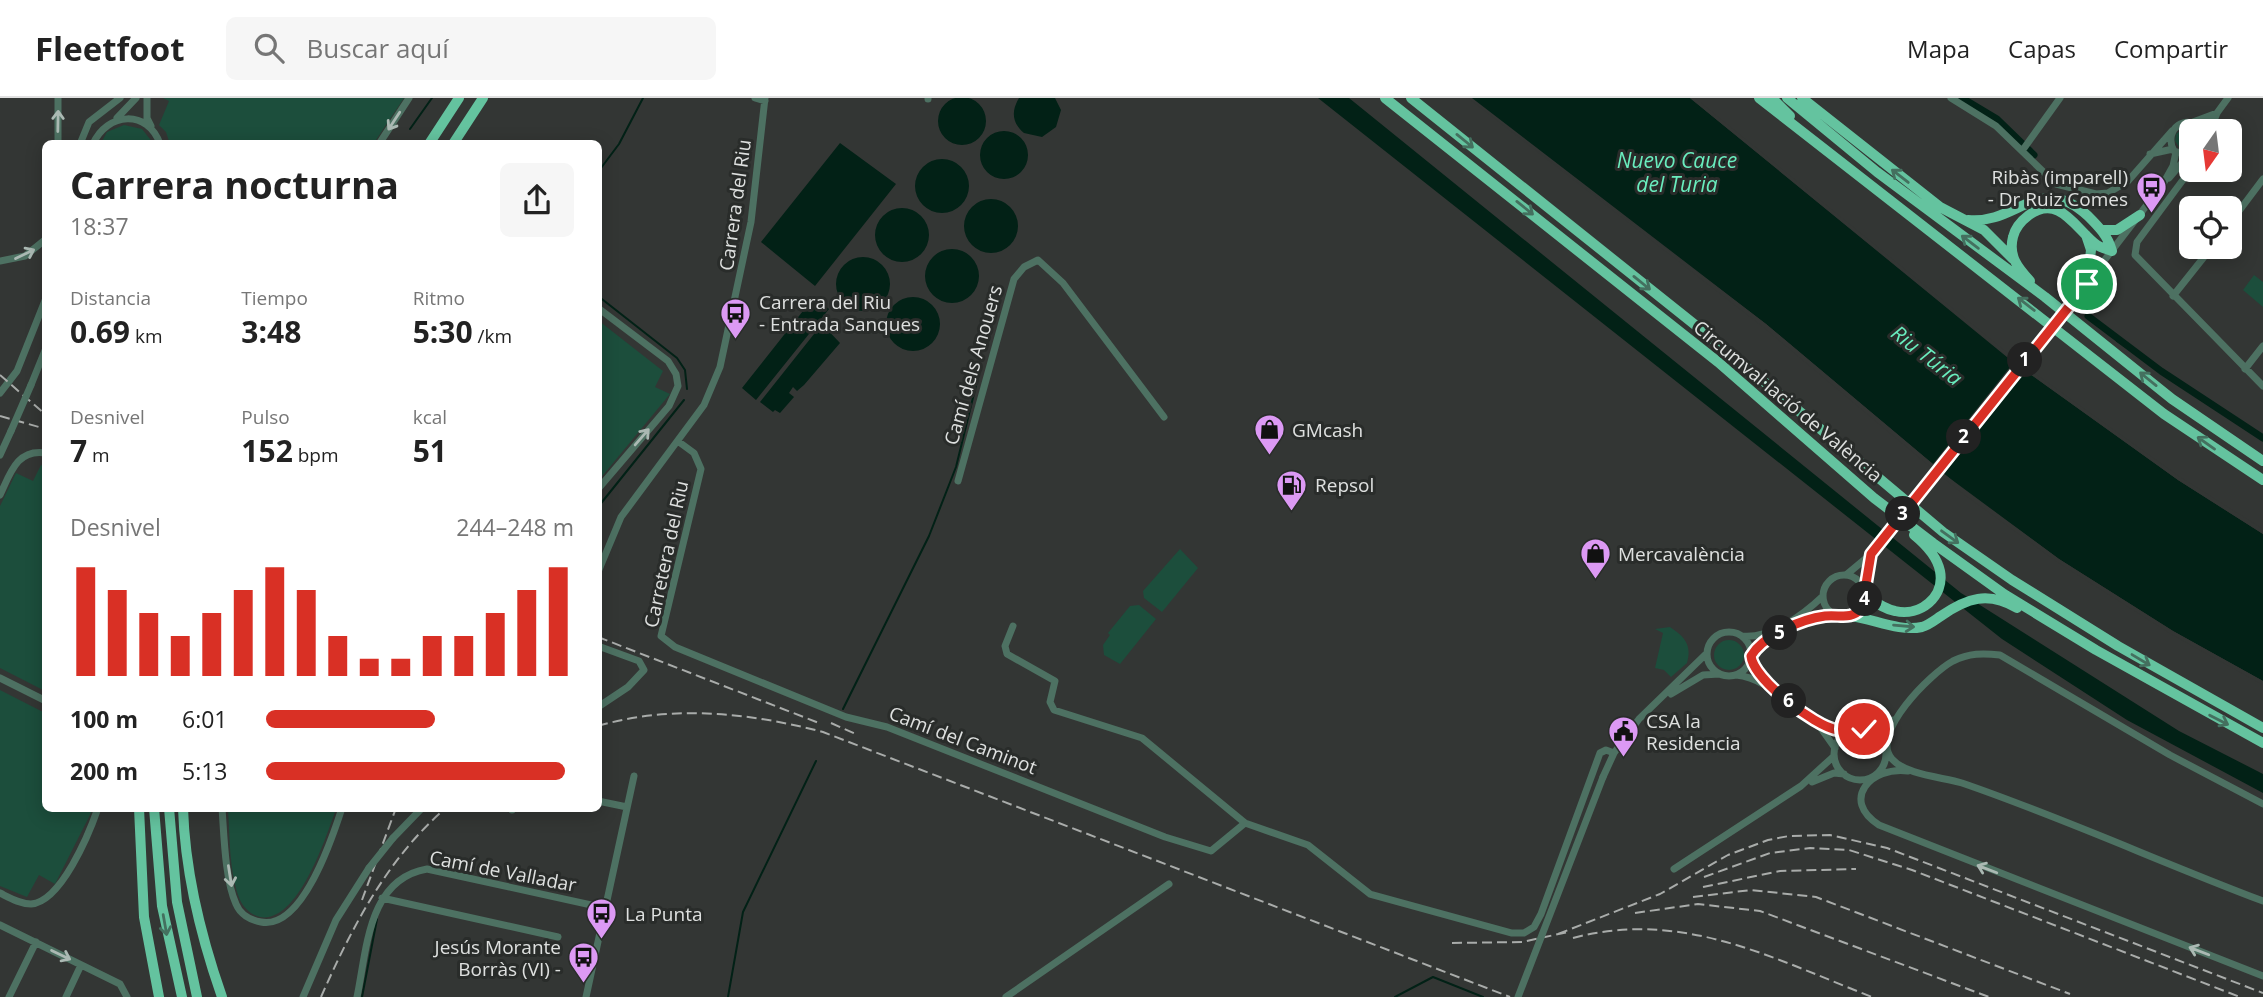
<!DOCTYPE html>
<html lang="es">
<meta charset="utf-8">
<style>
:root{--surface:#fff;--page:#f6f6f6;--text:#222;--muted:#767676;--line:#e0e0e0;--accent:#d93025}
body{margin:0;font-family:"Open Sans",sans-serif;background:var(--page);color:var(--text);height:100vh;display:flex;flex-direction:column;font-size:26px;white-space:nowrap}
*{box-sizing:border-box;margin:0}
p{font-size:23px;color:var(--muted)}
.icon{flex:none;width:38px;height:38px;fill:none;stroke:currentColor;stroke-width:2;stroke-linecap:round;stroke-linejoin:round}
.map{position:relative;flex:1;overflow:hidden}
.details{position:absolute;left:42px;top:42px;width:560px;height:672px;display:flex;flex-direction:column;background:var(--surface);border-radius:10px;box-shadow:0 4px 18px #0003}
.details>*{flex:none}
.needle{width:46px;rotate:194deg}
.tools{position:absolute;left:2179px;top:21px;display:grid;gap:14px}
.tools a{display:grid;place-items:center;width:63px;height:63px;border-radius:10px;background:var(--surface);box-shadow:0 4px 18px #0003;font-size:35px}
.pin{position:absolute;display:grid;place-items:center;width:60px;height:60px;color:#fff;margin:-30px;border:4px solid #fff;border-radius:50%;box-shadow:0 2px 7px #0007}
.km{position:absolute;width:35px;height:35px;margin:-18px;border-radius:50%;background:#222;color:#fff;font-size:19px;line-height:35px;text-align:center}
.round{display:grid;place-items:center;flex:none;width:74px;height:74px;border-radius:10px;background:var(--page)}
.overview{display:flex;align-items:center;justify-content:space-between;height:119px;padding:0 28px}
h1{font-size:38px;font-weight:700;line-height:52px}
.metrics{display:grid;grid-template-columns:repeat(3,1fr);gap:10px;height:119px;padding:7px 28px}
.metrics div{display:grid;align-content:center}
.metrics b{font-size:30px;font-weight:700}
.metrics small{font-size:19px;font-weight:400}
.metrics p{font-size:19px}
.chart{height:196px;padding:14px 28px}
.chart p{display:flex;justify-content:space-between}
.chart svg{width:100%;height:126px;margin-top:7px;stroke:var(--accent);stroke-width:6}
ul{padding:0 28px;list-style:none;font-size:23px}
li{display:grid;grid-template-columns:112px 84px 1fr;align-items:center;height:52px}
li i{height:18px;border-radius:9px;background:var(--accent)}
header{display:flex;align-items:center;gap:42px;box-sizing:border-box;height:98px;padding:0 35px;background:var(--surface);border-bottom:2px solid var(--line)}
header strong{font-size:33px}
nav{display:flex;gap:38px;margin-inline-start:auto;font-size:24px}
.search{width:490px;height:63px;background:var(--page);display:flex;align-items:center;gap:18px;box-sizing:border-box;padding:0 24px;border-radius:10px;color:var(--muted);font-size:26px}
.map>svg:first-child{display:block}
</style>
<header>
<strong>Fleetfoot</strong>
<div class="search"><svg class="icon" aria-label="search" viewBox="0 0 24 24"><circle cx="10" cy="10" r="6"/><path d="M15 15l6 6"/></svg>Buscar aquí</div>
<nav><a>Mapa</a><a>Capas</a><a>Compartir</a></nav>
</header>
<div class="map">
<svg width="2263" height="899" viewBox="0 0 2263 899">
<rect width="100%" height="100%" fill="#333634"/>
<path fill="#1c4e3c" d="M163,0H404L374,45L170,46L166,34L159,27L169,3Z
M124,27L142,31L153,45H101L107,34Z
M2185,29L2198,33H2191V54L2181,52L2175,43L2176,36Z
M2254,177L2263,184V209L2243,192Z
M599,223L663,273L655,289L670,296L599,382Z
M41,367L46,368L45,593L0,570V408L16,375L33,383Z
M1180,451L1198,470L1162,514L1144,500L1143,493Z
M1139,507L1156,521L1120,566L1104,557L1103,547L1110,537L1108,535L1130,508Z
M1670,529C1685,539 1692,547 1687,565L1671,579L1664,572L1655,570L1663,535L1655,531Z
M1714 557a15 15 0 1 1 30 0a15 15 0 1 1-30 0Z
M0,592L45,615L46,710L93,711L55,786L39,777L27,799L0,788Z
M228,711H336C326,739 298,826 260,819C251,817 244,810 240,802C229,775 230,739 228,711Z"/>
<path fill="#022116" d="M938 23a24 24 0 1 1 48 0a24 24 0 1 1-48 0Z
M1019,0H1055L1061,12L1056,29L1042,39L1024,35C1012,25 1011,13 1019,0Z
M1318,0H1349L1961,495L2179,633L2263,676V695L2127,622L2002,541Z
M1472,0H1690L2013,264L2178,382L2263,436V583L2173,533L2059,461L1960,389L1766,226Z
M980 57a24 24 0 1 1 48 0a24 24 0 1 1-48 0Z
M840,45L896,86L815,188L761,144Z
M915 88a27 27 0 1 1 54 0a27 27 0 1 1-54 0Z
M964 128a27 27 0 1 1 54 0a27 27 0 1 1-54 0Z
M875 137a27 27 0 1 1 54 0a27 27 0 1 1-54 0Z
M925 178a27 27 0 1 1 54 0a27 27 0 1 1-54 0Z
M836 186a27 27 0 1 1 54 0a27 27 0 1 1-54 0Z
M814,199L829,211L756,302L742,290Z
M886 226a27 27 0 1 1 54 0a27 27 0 1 1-54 0Z
M822,226L840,245L804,287L797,293L793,289L789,295L794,299L780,315L775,312L773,314L760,304Z"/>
<path fill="#333634" d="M1468,0L1766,226L1933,366L2014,264L1690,0H1695L2015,261L2180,379L2263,431V436L2178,382L2026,273L1944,376L2059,461L2173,533L2263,583V587L2171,536L2057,464L1958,392L1763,229Z"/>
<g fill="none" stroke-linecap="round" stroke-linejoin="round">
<path stroke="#022116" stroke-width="2" d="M410,31L432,0
M598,74L619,46L643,0
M598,198L677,260L685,272L687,291
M2117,243L2263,342
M598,409L684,302
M843,611L929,438L956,369L979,275
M362,899L377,821
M728,899L743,814L816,663
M1395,899L1433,879L1483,899"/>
<path stroke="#022116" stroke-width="7" d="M1962,0L1997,21L2034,57
M2088,218L2161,273L2263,340"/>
<path stroke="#4d7162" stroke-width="7" d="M147,0V20L151,28
M755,0L765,3
M928,0V1
M1951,0L1996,28L2056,86L2096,96L2108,95L2128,83L2172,33
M117,20L136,0
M2193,24L2217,15
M2210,33L2217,15L2228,0
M58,46V0
M80,46L89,24L120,0
M93,46C107,14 148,11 160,46
M379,46L409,0
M2022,53L2060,0
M2150,56L2173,51
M2191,58L2174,53C2162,31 2188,13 2203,33
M2191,71L2137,144L2135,157L2263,288
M2169,80L2187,59
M2230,125L2263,81
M0,163L25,158L46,141
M2080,194L2163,86L2173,68L2176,54
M2173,198L2212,149
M598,210L668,263L676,276L678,288L669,308L598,391
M2245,271L2263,248
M31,287L46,250
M0,295L17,273L46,200
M679,344L694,355L701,371L661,538L675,549L846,619L887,629L1165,739L1211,753L1245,725
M0,357L11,333
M958,383L1014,181L1024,169L1038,162L1063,185L1164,319
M0,397C10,376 17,350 46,355
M598,474L621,419L704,307L720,269L751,124L765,0
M1823 498a21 21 0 1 1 42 0a21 21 0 1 1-42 0Z
M1846,477L1870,457
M1864,489L1871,456
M1013,528L1005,548L1007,556L1055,583L1050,604L1054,612L1142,640L1245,725L1308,747L1370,796L1512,835H1524L1534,829L1541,816L1600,655L1606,652L1614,655
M1707 556a22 22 0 1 1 44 0a22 22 0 1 1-44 0Z
M1742,538C1771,541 1803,517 1823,498
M598,548L639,563L644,572L628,589L598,609
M1752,557C1765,536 1808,517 1833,517
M1751,561L1767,584
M1736,577C1780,581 1805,635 1849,632
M0,580L46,603
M1671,596L1703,577L1719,576
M1818,626L1835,650
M1834 656a26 26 0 1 1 52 0a26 26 0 1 1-52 0Z
M1868,631L1893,622
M1908,673C1871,668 1840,702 1879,727L2263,878
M1603,679L1614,655L1639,621L1707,555
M1812,684L1834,675L1844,676
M598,703L627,709
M2263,706L2170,657L2000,557C1983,555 1969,555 1953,563C1931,575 1869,636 1892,661C1906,677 1942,679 1962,685C2064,720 2162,765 2263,803
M222,710C224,737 225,782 236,806C240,816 250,822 261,824C302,832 332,741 342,710
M512,712V710
M393,740L422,710
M1674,771L1801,688L1834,658
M0,795C10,800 20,806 31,806C61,804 89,736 98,710
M382,800L558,839
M0,827L120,886L127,899
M9,899L36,844
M66,899L81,867
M303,899L336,822L369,770
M357,899C367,851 368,781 427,771L605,810
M586,899L634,678
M1006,899L1169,786"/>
<path stroke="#64c39f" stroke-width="10" d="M1385,0L1718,264L1874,400L1933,445L2004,496L2096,552L2263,645
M1411,0L1724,250L1943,434L2012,482L2118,548L2263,630
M1759,0L2164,316L2263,382
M1772,0L1790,18
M1787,0L1877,74L2045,199L2172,301L2263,363
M1802,0L1940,109L1984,132L2013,161
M429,46L459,0
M453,46L483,0
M1968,122C2018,127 2039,73 2088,118C2099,129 2108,138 2112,153
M2102,132H2117L2140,117
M2086,137L2091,152L2087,186
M2030,183C2018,170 2008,158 2013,139C2015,130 2021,123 2029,117C2060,95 2076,132 2097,147C2101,150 2107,151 2112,153
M1866,498C1875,504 1884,511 1895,513C1920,519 1945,499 1940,473C1937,458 1925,446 1914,437
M1851,518C1874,521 1899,534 1922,529C1929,527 1935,522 1941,518C1967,500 1988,493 2017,510
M139,710L144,819L159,899
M154,710L162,808L182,899
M169,710L177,804L197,899
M183,710C185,775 201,839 222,899"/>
<path stroke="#a9acaa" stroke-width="2" stroke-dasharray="10 5" stroke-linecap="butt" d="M0,277L46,317
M0,318L46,331
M598,539L819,625
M831,625L858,637
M598,628C673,606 750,615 823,634L1510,899
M1704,779L1770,755L1810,750L1849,752L1912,772L2240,899
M1703,789L1780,773L1856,771
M1693,799L1751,792L1816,799L2070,896
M362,802L396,710
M1635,815L1698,806L1760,813L1989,899
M1558,836L1660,796L1728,757L1768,742L1789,738L1830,737L1887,750L2263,895
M1573,840C1682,811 1772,860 1872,899
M1452,845L1522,844L1568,834
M321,899C351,831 388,759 446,710"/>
<path stroke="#4d7162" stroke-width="7" d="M11,333L31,287
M1871,456L2080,194
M369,770L393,740
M1518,899L1603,679"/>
</g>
<defs><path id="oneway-shaft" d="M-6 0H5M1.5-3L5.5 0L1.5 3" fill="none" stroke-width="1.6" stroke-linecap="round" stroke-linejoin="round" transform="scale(1.75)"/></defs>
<g stroke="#abb9b3">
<use href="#oneway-shaft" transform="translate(58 23) rotate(-89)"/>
<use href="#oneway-shaft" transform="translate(394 23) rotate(123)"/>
<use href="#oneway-shaft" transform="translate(25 156) rotate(-26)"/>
<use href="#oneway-shaft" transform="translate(642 339) rotate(-49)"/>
<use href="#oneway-shaft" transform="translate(1987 771) rotate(-159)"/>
<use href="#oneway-shaft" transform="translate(230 778) rotate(81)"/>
<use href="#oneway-shaft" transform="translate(2199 853) rotate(-159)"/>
<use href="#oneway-shaft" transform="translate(61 857) rotate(26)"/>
</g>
<g stroke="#44705f">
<use href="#oneway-shaft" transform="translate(1465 43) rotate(39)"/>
<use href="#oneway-shaft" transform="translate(1900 78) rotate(-142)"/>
<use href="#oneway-shaft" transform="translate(1525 110) rotate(39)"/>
<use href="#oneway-shaft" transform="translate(1970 144) rotate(-143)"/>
<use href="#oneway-shaft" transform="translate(1642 185) rotate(39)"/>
<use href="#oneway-shaft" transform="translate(2026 206) rotate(-142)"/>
<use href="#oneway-shaft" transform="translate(2148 281) rotate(-141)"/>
<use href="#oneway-shaft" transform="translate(2206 345) rotate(-145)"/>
<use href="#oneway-shaft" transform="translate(1950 439) rotate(36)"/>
<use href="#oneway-shaft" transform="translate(1904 528) rotate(5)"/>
<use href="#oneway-shaft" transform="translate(2141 562) rotate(31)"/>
<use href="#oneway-shaft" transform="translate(2219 622) rotate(27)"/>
<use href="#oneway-shaft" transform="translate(165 827) rotate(80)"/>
</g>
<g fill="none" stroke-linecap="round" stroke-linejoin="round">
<defs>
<path id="route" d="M1864,631C1855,630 1846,634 1837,632C1814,628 1753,581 1751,558C1764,537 1802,521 1825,518C1840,516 1850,523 1862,510L1871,456L2087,186"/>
</defs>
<use href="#route" stroke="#fff" stroke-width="14"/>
<use href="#route" stroke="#d93025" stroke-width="9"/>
</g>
<defs>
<symbol id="bus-pin" viewBox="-11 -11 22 30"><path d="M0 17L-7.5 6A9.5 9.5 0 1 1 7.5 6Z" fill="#dc99f4" stroke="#292c2a"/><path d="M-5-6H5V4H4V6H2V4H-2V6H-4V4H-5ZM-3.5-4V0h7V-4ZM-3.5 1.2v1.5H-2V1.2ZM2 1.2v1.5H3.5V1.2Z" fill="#111"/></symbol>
<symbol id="shop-pin" viewBox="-11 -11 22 30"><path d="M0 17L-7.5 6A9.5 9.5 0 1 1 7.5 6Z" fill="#dc99f4" stroke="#292c2a"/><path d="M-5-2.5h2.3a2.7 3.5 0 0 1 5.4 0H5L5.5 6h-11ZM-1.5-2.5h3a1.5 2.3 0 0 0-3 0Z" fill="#111"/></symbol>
<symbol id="fuel-pin" viewBox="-11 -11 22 30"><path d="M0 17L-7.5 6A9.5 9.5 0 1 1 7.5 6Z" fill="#dc99f4" stroke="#292c2a"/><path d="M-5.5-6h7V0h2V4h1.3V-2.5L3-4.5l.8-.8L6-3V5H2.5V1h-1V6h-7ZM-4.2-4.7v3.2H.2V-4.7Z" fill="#111"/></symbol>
<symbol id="civic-pin" viewBox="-11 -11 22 30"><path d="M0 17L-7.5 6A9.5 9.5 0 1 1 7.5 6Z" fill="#dc99f4" stroke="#292c2a"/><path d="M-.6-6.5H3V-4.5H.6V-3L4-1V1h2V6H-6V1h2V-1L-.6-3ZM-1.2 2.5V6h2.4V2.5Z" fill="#111"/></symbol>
</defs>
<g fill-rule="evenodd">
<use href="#bus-pin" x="2134" y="72" width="35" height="47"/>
<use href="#bus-pin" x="718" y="198" width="35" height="47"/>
<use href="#shop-pin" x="1252" y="314" width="35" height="47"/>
<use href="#fuel-pin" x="1274" y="370" width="35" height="47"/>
<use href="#shop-pin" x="1578" y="438" width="35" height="47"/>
<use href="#civic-pin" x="1606" y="616" width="35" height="47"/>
<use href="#bus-pin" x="584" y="798" width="35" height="47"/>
<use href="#bus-pin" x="566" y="842" width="35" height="47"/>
</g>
<g text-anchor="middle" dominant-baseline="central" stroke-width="6" stroke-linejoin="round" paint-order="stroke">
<g font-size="19" fill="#dee0df" stroke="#292c2a" text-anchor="start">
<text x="2128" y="79" text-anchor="end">Ribàs (imparell)<tspan x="2128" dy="22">- Dr Ruiz Comes</tspan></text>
<text x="759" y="204">Carrera del Riu<tspan x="759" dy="22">- Entrada Sanques</tspan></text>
<text x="1292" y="332">GMcash</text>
<text x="1315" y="387">Repsol</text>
<text x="1618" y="456">Mercavalència</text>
<text x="1646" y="623">CSA la<tspan x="1646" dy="22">Residencia</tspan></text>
<text x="625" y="816">La Punta</text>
<text x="561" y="849" text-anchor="end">Jesús Morante<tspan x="561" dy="22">Borràs (VI) -</tspan></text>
</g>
<g font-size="19" fill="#dee0df" stroke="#292c2a">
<text transform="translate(735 107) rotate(-82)">Carrera del Riu</text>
<text transform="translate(973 267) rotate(-74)">Camí dels Anouers</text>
<text transform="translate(1788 303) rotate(40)">Circumval·lació de València</text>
<text transform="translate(666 456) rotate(-78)">Carretera del Riu</text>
<text transform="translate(963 642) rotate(21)">Camí del Caminot</text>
<text transform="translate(503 773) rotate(11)">Camí de Valladar</text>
</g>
<g font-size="21" font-style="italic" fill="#69edbe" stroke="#292c2a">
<text x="1677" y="62">Nuevo Cauce<tspan x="1677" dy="24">del Turia</tspan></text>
<text transform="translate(1927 257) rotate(38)">Riu Túria</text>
</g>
</g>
</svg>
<div class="tools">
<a><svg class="needle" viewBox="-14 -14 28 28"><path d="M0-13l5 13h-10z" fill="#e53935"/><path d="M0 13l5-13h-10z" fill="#767676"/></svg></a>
<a><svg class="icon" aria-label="locate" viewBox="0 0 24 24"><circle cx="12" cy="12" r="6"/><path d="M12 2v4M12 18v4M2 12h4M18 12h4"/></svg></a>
</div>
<div class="pin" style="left:2087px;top:186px;background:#1e9e55"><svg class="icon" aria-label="arrive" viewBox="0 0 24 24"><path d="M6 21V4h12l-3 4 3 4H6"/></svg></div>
<div class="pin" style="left:1864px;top:631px;background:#d93025"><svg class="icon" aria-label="check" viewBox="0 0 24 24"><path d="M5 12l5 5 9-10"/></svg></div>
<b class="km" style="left:2025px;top:262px">1</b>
<b class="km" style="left:1964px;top:339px">2</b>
<b class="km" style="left:1903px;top:416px">3</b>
<b class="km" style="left:1865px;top:501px">4</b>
<b class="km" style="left:1780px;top:535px">5</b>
<b class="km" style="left:1789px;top:603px">6</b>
<section class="details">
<div class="overview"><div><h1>Carrera nocturna</h1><p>18:37</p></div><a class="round"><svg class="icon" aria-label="share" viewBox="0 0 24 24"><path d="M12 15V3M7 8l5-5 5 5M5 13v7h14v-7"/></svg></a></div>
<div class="metrics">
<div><p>Distancia</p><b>0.69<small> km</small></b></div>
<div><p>Tiempo</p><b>3:48</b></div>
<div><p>Ritmo</p><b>5:30<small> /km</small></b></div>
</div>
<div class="metrics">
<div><p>Desnivel</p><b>7<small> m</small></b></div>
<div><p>Pulso</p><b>152<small> bpm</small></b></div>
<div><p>kcal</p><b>51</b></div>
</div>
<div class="chart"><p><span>Desnivel</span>244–248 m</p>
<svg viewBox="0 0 160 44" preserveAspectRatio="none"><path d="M5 44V6M15 44V14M25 44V22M35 44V30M45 44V22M55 44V14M65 44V6M75 44V14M85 44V30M95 44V38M105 44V38M115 44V30M125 44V30M135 44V22M145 44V14M155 44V6"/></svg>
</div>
<ul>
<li><b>100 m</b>6:01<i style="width:55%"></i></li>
<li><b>200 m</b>5:13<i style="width:97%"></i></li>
</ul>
</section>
</div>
